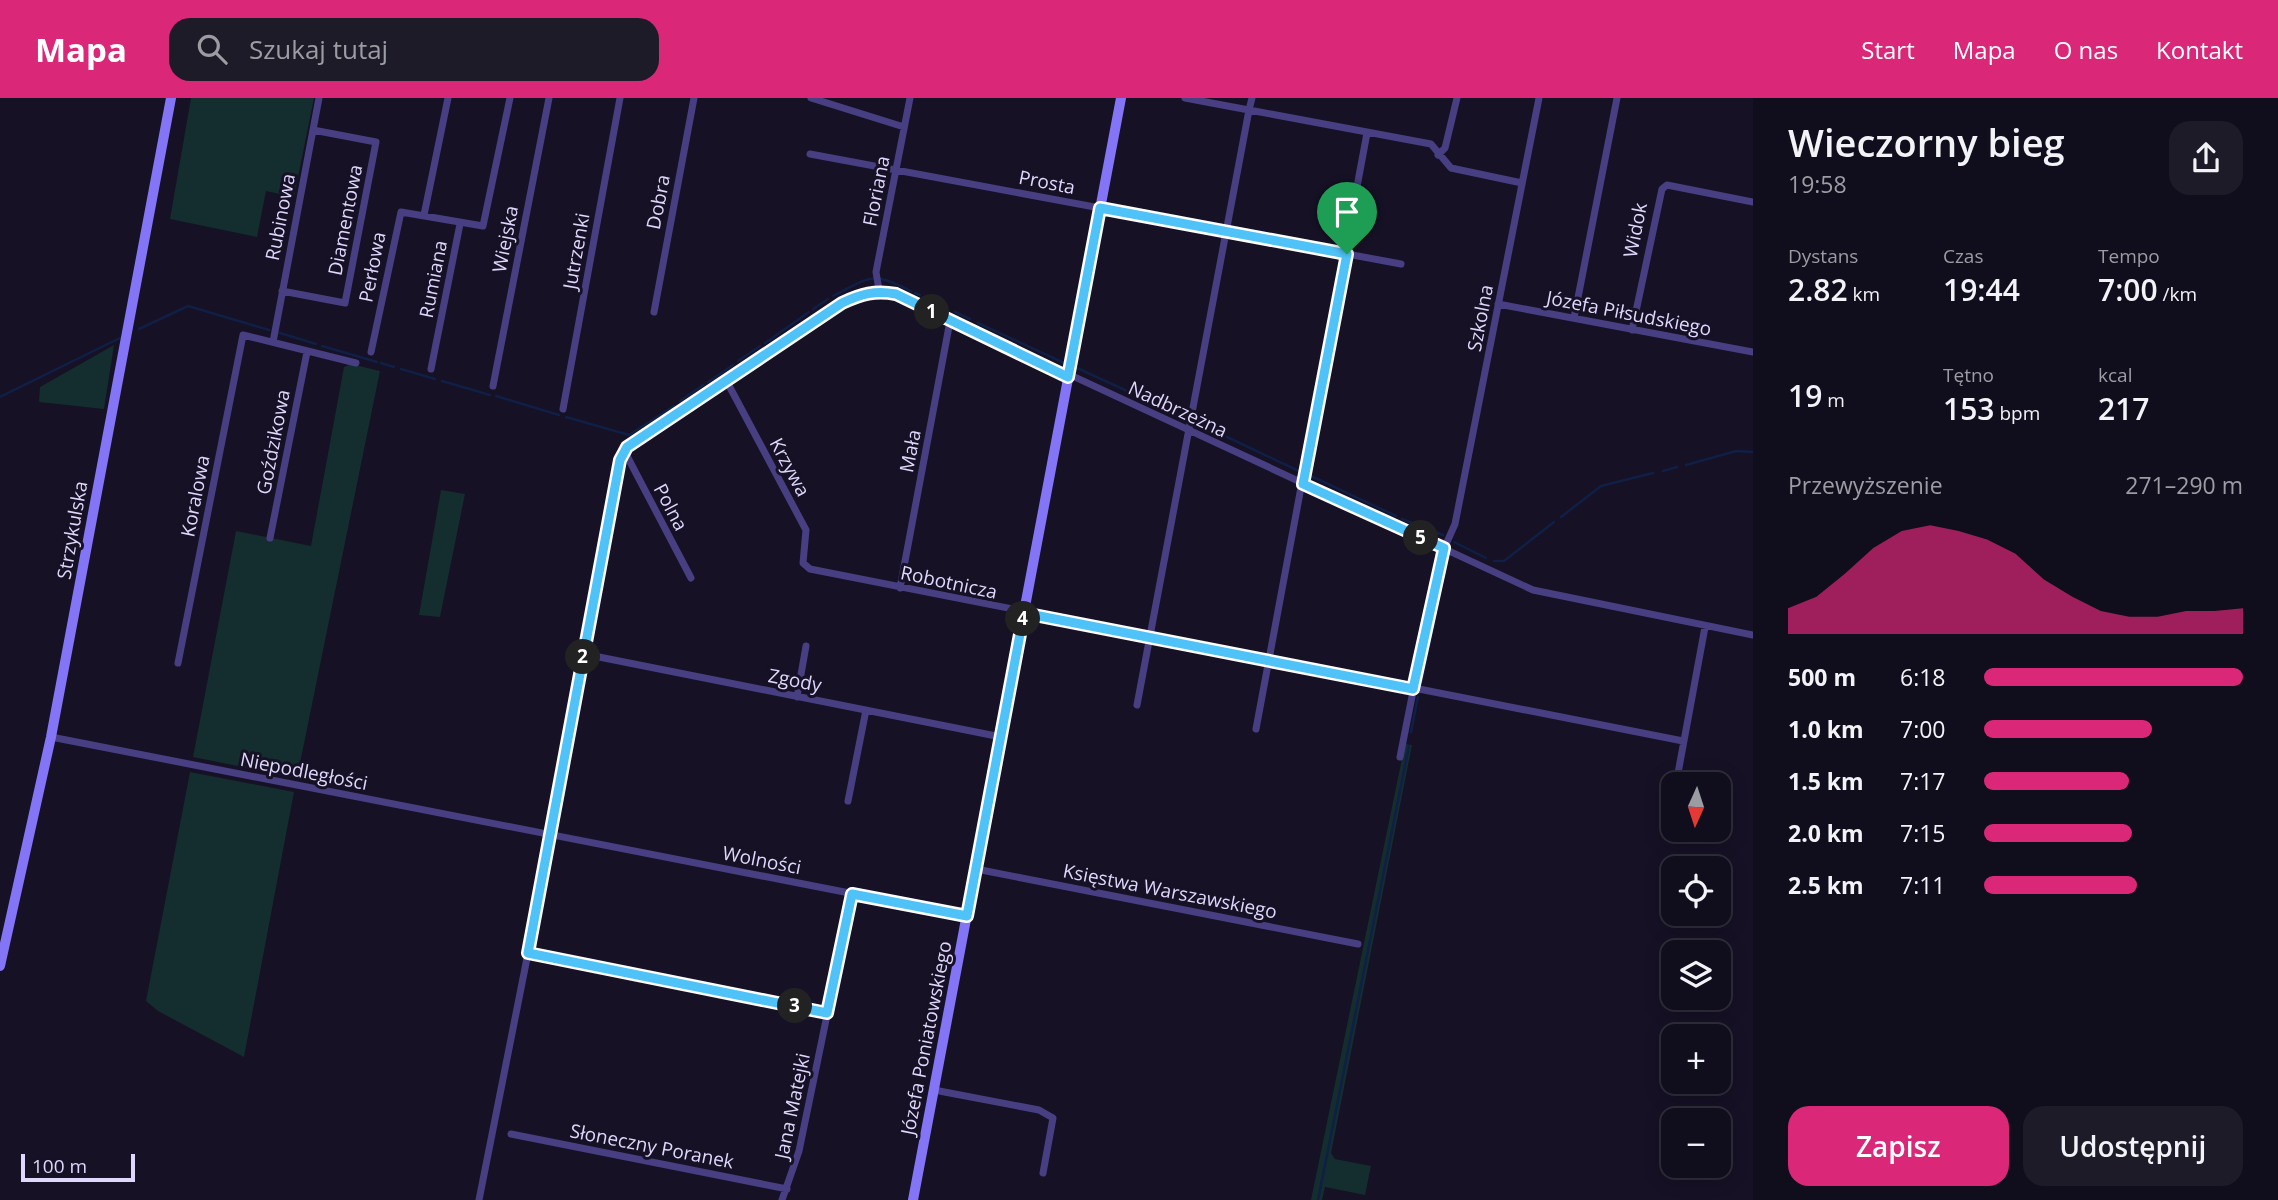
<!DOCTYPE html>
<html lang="pl">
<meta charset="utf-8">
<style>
:root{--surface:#100d1c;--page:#1e1b29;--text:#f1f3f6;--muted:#9c9ca3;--line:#302d3b;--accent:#db2777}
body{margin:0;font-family:"Open Sans",sans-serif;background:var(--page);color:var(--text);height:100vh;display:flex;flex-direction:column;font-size:26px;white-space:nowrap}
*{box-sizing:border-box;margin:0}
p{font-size:23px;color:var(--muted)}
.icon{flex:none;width:38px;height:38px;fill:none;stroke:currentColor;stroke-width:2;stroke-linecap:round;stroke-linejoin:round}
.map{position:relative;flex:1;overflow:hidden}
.sheet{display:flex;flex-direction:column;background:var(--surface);width:525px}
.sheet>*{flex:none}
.needle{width:46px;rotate:183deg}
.controls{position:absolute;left:1661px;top:674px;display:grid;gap:14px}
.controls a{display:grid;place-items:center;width:70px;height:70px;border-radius:14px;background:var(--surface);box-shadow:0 4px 18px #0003,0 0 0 2px var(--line);font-size:35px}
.scale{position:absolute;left:21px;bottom:18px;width:114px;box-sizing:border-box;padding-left:7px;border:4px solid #dfd7fc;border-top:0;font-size:19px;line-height:24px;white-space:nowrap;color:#dfd7fc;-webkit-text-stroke:5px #161125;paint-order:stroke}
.pin{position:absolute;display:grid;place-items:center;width:60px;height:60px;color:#fff;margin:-72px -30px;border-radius:50% 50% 50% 0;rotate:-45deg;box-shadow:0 0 7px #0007}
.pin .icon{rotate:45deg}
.km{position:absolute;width:35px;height:35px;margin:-18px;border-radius:50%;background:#222;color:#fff;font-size:19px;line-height:35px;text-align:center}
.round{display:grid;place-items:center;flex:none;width:74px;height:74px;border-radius:21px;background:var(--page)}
.head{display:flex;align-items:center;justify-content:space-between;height:119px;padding:0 35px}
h1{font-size:38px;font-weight:600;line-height:52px}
.stats{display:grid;grid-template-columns:repeat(3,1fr);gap:10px;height:119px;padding:7px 35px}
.stats div{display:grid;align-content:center}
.stats b{font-size:30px;font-weight:600}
.stats small{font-size:19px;font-weight:400}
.stats p{font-size:19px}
.chart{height:196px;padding:14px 35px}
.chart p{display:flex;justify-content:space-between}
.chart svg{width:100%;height:126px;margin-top:7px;fill:var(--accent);opacity:.7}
.primary-button{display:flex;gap:14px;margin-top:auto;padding:14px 35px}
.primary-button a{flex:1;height:80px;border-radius:21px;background:var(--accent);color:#fff;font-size:28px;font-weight:600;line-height:80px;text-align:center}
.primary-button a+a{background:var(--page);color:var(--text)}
ul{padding:0 35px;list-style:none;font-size:23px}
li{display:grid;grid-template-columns:112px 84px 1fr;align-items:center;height:52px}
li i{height:18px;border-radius:9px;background:var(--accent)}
header{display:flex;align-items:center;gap:42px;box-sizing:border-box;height:98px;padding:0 35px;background:var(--accent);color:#fff}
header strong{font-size:33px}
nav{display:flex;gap:38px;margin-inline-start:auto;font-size:24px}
.search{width:490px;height:63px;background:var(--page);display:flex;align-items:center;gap:18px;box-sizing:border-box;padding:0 24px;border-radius:21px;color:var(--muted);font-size:26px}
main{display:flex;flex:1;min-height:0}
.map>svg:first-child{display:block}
</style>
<header>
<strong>Mapa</strong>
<div class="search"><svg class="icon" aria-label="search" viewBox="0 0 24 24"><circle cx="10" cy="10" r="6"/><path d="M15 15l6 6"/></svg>Szukaj tutaj</div>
<nav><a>Start</a><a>Mapa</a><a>O nas</a><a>Kontakt</a></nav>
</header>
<main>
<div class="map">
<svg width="1753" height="1102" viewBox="0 0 1753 1102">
<rect width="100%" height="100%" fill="#161125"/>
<path fill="#142d2f" d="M191,0H314L294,99L266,93L257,139L170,121Z
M114,247L104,311L39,304L40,289Z
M351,266L380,273L297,680L193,659L236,433L311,448L344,269Z
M441,392L465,396L440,519L419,517Z
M1405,646L1412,647L1331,1055L1335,1061L1371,1068L1365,1097L1325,1089L1322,1102H1311Z
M190,674L294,694L244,959L158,913L146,903Z"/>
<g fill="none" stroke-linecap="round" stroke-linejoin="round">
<path stroke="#101f45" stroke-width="2.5" d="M915,195L920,197
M833,198C873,178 870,173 911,193
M924,199L947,210
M813,211L828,201
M955,214L970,221
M978,225L1064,265
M139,231L188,208L269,232
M280,235L316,246
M765,245L809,214
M322,248L377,264
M738,263L760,248
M381,265L394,269
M1077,270L1188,321
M401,271L435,281
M442,283L490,297
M708,284L733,267
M496,298L559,317
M0,299L120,240
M680,303L703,287
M566,319L629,337L674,308
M1194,324L1222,337
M1227,339L1301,374
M1686,367L1736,353L1753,354
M1663,373L1677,369
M1309,377L1396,418
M1561,419L1601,388L1653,375
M1402,421L1443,437
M1454,444L1486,460
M1494,463H1504L1554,424
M1422,583L1445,468
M1411,634L1418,599
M1318,1102L1409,648"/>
<path stroke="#473f81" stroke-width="7" d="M811,0L904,29
M1252,0L1249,12L1431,46L1451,70L1522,85
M810,56L1401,166
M1438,57L1445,50L1457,0
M424,117L448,0
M879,192L876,174L910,0
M282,193L345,205L376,44L313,32
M1498,206L1753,254
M654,214L694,0
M1574,220L1617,0
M1632,232L1662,91L1667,87L1753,104
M273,244L319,0
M371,254L401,114L483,128L510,0
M431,271L460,126
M726,282L806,432L803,465L810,471L1683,643
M493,288L549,0
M563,311L620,0
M270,440L307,254
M691,480L627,358V349L842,205L879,192L896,196L1533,492L1753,537
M900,490L950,223
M584,556L1001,639
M178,565L243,237L356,265
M797,599L806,548
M1137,607L1249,12L1185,0
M1256,631L1367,35
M51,639L967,818
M1400,659L1439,462L1455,426L1539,0
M1676,686L1705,529
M848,703L866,612
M976,771L1358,846
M528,855L827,915
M934,992L1039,1012L1053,1020L1043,1075
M511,1036L787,1091
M479,1102L528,855L620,362L626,356
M782,1102L799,1053L852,796"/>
<path stroke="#8375f6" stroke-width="10" d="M0,868L51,639L171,0
M913,1102L1121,0"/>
</g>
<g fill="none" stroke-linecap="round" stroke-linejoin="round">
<defs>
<path id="route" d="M1100,110L1347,156L1303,386L1444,450L1413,591L1024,515L967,818L852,796L827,915L528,855L620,362L627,349L842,205C861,196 875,192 896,196L1068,279Z"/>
</defs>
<use href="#route" stroke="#fff" stroke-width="14"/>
<use href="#route" stroke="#4fc3f7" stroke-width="9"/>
</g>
<g text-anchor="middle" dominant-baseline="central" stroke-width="6" stroke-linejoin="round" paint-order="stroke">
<g font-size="19" fill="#dfd7fc" stroke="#161125">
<text transform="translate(1047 84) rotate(11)">Prosta</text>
<text transform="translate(876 93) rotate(-79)">Floriana</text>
<text transform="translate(658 104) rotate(-79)">Dobra</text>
<text transform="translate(280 119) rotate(-79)">Rubinowa</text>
<text transform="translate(345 122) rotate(-79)">Diamentowa</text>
<text transform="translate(1635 132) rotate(-79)">Widok</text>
<text transform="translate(505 141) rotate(-79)">Wiejska</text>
<text transform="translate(576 153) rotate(-80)">Jutrzenki</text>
<text transform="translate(372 169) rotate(-79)">Perłowa</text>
<text transform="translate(433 181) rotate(-79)">Rumiana</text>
<text transform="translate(1629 215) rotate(11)">Józefa Piłsudskiego</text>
<text transform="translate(1480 220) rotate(-79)">Szkolna</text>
<text transform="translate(1178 311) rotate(25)">Nadbrzeżna</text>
<text transform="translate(273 344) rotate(-79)">Goździkowa</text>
<text transform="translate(910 353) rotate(-79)">Mała</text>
<text transform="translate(790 369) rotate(62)">Krzywa</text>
<text transform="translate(195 398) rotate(-79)">Koralowa</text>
<text transform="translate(671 409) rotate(62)">Polna</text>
<text transform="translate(72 432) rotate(-80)">Strzykulska</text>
<text transform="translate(949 484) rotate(12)">Robotnicza</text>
<text transform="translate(795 582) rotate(11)">Zgody</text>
<text transform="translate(304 673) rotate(11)">Niepodległości</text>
<text transform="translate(762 762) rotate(11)">Wolności</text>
<text transform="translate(1170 793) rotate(11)">Księstwa Warszawskiego</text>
<text transform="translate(926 940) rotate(-79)">Józefa Poniatowskiego</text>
<text transform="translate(792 1008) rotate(-78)">Jana Matejki</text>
<text transform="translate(652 1048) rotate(11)">Słoneczny Poranek</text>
</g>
</g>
</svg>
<div class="controls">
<a><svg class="needle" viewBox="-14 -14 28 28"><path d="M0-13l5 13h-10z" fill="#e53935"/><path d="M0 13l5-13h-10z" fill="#9c9ca3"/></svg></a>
<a><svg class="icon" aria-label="locate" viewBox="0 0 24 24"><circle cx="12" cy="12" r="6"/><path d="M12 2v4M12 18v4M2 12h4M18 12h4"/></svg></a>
<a><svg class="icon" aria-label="layers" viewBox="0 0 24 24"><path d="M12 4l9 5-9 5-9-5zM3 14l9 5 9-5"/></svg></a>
<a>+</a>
<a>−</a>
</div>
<div class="scale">100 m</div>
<div class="pin" style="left:1347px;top:156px;background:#1e9e55"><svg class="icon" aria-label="arrive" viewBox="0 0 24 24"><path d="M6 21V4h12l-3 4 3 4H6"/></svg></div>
<b class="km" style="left:932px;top:214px">1</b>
<b class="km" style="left:583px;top:559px">2</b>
<b class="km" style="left:795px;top:908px">3</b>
<b class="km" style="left:1023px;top:521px">4</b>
<b class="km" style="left:1421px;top:440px">5</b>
</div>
<section class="sheet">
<div class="head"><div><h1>Wieczorny bieg</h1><p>19:58</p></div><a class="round"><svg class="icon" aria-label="share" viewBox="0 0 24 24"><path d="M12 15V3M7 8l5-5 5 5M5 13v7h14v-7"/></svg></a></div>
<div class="stats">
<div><p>Dystans</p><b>2.82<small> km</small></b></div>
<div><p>Czas</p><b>19:44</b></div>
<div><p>Tempo</p><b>7:00<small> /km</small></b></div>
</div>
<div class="stats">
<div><b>19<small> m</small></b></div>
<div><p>Tętno</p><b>153<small> bpm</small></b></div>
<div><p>kcal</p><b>217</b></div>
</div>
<div class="chart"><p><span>Przewyższenie</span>271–290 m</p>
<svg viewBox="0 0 160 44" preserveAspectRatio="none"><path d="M0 44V35L10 31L20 23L30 14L40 8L50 6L60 8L70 11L80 16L90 25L100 31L110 36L120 38L130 38L140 36L150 36L160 35V44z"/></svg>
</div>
<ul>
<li><b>500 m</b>6:18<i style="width:100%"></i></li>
<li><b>1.0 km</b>7:00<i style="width:65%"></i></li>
<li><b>1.5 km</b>7:17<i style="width:56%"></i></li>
<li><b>2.0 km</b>7:15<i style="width:57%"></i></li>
<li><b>2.5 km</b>7:11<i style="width:59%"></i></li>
</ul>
<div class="primary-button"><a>Zapisz</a><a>Udostępnij</a></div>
</section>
</main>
